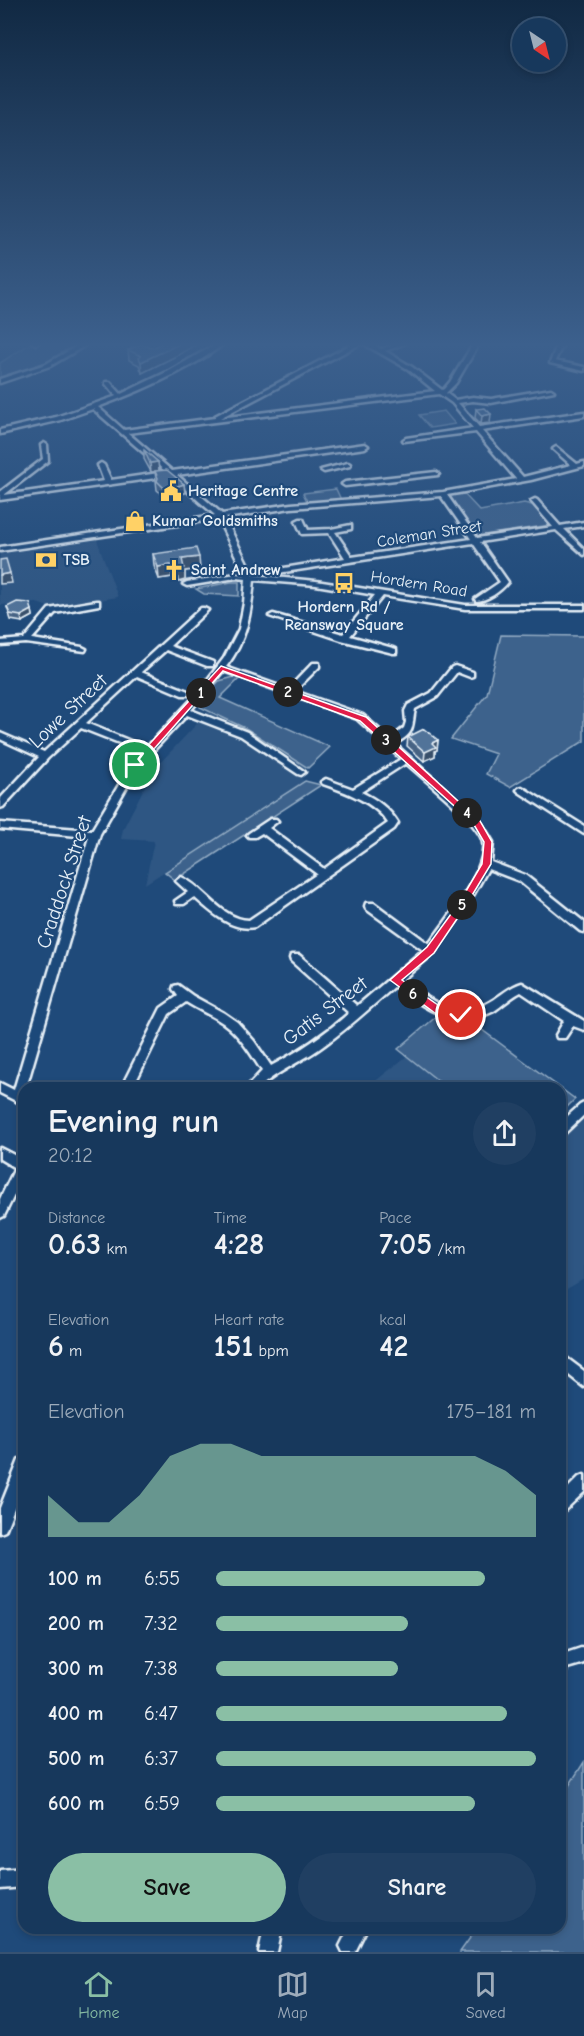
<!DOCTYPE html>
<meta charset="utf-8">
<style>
:root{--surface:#17385c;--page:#203f62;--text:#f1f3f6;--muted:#9eacbb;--line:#365272;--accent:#8abfa5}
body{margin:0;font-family:"Comic Neue",sans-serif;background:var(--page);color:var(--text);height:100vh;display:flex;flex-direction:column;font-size:22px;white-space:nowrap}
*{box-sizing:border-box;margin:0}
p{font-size:20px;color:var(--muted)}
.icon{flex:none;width:33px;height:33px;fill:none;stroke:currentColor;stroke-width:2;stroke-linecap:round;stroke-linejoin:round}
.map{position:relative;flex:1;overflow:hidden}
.panel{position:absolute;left:18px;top:1082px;width:548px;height:852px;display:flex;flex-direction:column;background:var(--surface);border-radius:18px;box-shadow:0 3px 9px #0003,0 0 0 2px var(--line)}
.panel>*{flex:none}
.needle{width:39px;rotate:145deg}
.tools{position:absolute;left:512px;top:18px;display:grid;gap:12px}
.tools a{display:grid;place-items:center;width:54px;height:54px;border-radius:50%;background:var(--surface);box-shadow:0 3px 9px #0003,0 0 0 2px var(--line);font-size:30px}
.pin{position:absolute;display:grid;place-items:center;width:51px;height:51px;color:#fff;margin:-26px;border:3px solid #fff;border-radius:50%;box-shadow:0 2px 6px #0007}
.km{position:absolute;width:30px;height:30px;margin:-15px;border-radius:50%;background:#222;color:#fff;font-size:16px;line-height:30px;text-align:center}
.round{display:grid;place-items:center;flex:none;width:63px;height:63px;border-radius:32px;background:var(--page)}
.headline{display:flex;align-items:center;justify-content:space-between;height:102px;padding:0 30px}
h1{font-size:33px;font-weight:600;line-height:45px}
.stats{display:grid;grid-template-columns:repeat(3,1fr);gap:9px;height:102px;padding:6px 30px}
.stats div{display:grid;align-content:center}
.stats b{font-size:30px;font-weight:600}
.stats small{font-size:16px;font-weight:400}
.stats p{font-size:16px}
.chart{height:168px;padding:12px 30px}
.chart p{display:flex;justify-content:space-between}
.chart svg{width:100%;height:108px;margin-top:6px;fill:var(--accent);opacity:.7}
.primary-button{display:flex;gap:12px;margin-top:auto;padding:12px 30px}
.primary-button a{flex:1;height:69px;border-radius:36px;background:var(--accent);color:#111;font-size:24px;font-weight:600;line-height:69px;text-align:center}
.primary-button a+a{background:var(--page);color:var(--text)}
ul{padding:0 30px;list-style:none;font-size:20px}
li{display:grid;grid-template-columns:96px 72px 1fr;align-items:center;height:45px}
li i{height:15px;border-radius:8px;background:var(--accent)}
.tabs{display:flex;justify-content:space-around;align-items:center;height:84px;border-top:2px solid var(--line);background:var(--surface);font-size:16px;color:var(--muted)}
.tabs a{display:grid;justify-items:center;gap:3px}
.tabs .on{color:var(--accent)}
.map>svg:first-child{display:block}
</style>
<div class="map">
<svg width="584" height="1952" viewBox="0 0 584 1952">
<rect width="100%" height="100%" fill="#1f4a7a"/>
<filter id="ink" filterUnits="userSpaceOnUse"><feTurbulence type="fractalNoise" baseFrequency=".0167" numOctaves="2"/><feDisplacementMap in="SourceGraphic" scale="12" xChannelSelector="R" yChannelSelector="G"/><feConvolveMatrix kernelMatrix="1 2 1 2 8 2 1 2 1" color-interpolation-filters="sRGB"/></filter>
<g filter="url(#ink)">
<path fill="#2e5683" d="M97,540L118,597L51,608L37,603L0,605V554Z
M208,712L247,729L308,768L299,777L305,781L145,884L154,841L121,839L123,829L145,786L158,765Z
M407,1056L446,1087H368Z
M584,1118V1279L560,1293V1140Z"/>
<path fill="#3c628c" stroke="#92aac2" stroke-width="1.5" d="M40,342H82L47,364L0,380V363L31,343L34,345Z
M444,411L455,424L430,428L419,415Z
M336,489L341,500L307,501L303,493Z
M464,494L480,511L524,503L536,506L550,525L477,536L450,496Z
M231,582H239V596L204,594L196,589Z
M501,635L584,636V741L510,787L486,774L496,754L451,739L487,694Z
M234,677L239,679L220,698L330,747L308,768L247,729L200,707L199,702L219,681Z
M305,781L321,785L175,880L165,872Z
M437,1016L460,1024H474L575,1099L560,1114V1088L446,1087L398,1049Z
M584,1762V1952H460L477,1928H560V1800Z"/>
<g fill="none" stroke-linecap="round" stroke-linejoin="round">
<defs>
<path id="minor" d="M32,342H39L36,344Z
M84,342H91L50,366L0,383V379L46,364Z
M220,342H226C193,369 138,392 98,407L124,430L215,418V416L356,342H369L381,349L402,342H409L385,351L412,367L442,390L444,389L450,382L474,342H480L456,383L446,393L455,400L473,397L491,399L551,389L554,391L491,403L473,401L458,403L479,427L584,412V416L482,431L523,477L571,465L554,450L553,449L556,447L577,464L584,462V466L531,480L447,495L477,538L553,527L531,501L535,499L537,500L560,526L584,522V526L564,529L584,549V555L556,530L480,542L508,582C501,591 487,601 476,601L475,599L500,582L473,543L278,573L274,571L278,569L345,558L329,533L302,534L296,521L300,519H303L308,530L331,529L351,525V529L335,532L352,557L471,539L441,496L291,508L225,518L253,575L316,581L465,605H584V609H465L383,596L350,636L396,649V653H393L341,640L269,616L273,614L343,634L375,595L316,585L254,580C251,613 247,640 226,667L288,689L313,663H319V667L295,691L363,715L390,739L404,728L406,722L405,711L408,705L431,693L452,667L455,666L473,672V676L470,677L457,672L437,697L415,709C411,728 416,732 395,744L479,819L493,842L491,862L525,875L584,922V932L580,931L519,881L488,869L466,908L434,953L402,980C427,998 455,1021 486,1004C499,998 508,987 522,983L584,1021V1030L573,1026L565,1038H557L556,1035L564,1021L521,992C511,997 503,1005 494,1011C455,1031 426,1009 395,986C370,1008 346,1030 319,1049C299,1063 277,1071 259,1088H246L262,1071C251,1054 240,1035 223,1023C212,1015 198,1010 186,1002L169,1014L135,1083L131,1085L127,1083L125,1080L161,1008L178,996L173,989L174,986L178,985L193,996L224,1013L237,1022L254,1041L271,1066C300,1051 325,1034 349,1013L291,961L290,958L291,955H299L357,1006L423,950L366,909L365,906L366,903H374L429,944C445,921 487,871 483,843C480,823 423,779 406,763L361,792C377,800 389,808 398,823L394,829L255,927C232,932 210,911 194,897L184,904H176L175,901L188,892L176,881L181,877C205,887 220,919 249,920L317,874L262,833L255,837H249L247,835L249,833L270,819H276L278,821L269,828L324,869L388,823C375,802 346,792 323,784L321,782L326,779L353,789L401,759L357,719L223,671L191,710L247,732L305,772L301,775L298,774L241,736L187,715L138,767L100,834L26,1088H24V1105L0,1093V1083L14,1090L89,837L0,829V823L92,830L132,763L195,696L224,658L239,629L244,603L246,579L236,578L187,586L183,584L187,582L236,574L245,575L218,519L0,551V547L215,515L170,476L0,500V492L43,459L41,445L44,443L47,445L48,461L4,495L104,481L98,465L101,463L104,465L111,480L166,472L93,409L61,420L0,434V430L56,417L114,397L116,396L106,384V382H110L121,394L169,371ZM362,343L408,369L435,391L220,418ZM439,394L452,403L473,428L406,438L403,440L404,441L476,432L516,479L443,492L291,504L222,514L177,475L365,448L368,446L365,444L172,471L128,433Z
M558,342H564L555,361L584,367V371L550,363Z
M348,463L350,464V466L324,472L321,470Z
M436,472L439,474L438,475L345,486L342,484L345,482Z
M96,601H99V605L55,613L32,639L82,647L86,649L85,651L26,643L0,645V641L24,639L49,609Z
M201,608H204L208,610L170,646L213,662V666H207L166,650L141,672L188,691V695H182L137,676L86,723L138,744V748H132L81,728L48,758L3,807L0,808V799L39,757L0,739V733L44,752Z
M522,787L584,826V834L519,792L517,790L519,788Z
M584,1103V1115L564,1134L560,1135V1123L580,1105Z
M0,1148L20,1158L24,1157V1175L4,1216L0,1218V1199L15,1168L0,1159Z
M560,1353L584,1371V1387L560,1368Z
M24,1458V1483L5,1531L0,1533V1508L19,1460Z
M584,1475V1492L565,1510L560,1512V1496L579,1477Z
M581,1648L584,1649V1663L567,1668L566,1672L560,1674V1655Z
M24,1869V1887L0,1889V1871Z
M264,1928H282L277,1952H259Z
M349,1928H367L355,1952H343L340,1946Z"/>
</defs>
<use href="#minor" stroke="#e8f1f8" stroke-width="5"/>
<use href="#minor" fill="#1f4a7a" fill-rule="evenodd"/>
</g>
<path fill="#466384" stroke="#e8f1f8" stroke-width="1.5" d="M153,348L180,354L142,373L140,368L139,365L129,360L128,350Z
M476,409L490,423L481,424L475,418Z
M144,450L158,462L159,471L184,484L185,493L167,499L157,490L155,471L151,472L144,459Z
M153,554L200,569L185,571V580L178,582L172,577L159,579L154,566Z
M7,607L32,610L33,616L22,622L11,620Z
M408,737L438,740L437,750L435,751V756L424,761L407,746Z"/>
<path fill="#39506b" stroke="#e8f1f8" stroke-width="1.5" d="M183,342H200L180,354L142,373L141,362Z
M491,414L490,423L481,424L482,416Z
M158,462L159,471L151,472L150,463Z
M184,484L185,493L167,499L166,490Z
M199,557L200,569L185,571V580L178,582L177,570L182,559Z
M171,565L172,577L159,579L158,567Z
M10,573L12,583L0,584V575Z
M32,610L33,616L22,622L21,616Z
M438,740L437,750L435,751V756L424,761L425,752L432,743Z"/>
<path fill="#517399" stroke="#e8f1f8" stroke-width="1.5" d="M163,342H183L141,362L139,358L141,356L128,350L141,344L153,348Z
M485,408L491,414L482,416L476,409Z
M144,450L158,462L150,463Z
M167,470L184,484L166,490L157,481L158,478L155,471Z
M196,548L199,557L182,559L184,568L177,570L171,565L158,567L153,554Z
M6,559L10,573L0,575V560Z
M17,602L30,603L32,610L21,616L10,614L7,607Z
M424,729L438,740L432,743L436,747L425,752L408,737Z"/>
</g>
<linearGradient id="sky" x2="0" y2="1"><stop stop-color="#112943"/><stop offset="0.56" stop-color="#3c608d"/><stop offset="1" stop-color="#3c608d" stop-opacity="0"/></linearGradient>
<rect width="584" height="615" fill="url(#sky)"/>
<path fill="#e11d48" stroke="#fff" stroke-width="1.5" d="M221,666L366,717L480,821L492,842L491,864L465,907L434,953L402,980L441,1007L464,1012V1018L435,1013L390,980L427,947L459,903L482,864L484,842L473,823L360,721L223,671L138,767H132V763Z"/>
<defs>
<symbol id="civic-bare" viewBox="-9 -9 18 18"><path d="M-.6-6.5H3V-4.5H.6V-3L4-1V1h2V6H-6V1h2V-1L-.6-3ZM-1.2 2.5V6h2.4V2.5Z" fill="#ffd166" stroke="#1f4a7a" stroke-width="2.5" paint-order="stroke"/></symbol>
<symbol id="shop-bare" viewBox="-9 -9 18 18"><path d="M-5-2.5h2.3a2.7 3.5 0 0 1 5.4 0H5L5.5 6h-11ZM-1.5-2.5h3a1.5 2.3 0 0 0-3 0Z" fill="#ffd166" stroke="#1f4a7a" stroke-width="2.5" paint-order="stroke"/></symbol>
<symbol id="bank-bare" viewBox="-9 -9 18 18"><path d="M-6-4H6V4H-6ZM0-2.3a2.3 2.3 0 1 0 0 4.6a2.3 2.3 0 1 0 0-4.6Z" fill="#ffd166" stroke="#1f4a7a" stroke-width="2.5" paint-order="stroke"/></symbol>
<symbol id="church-bare" viewBox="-9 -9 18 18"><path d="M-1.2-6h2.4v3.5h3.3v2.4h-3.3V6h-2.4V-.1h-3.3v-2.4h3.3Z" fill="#ffd166" stroke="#1f4a7a" stroke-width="2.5" paint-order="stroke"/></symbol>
<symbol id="bus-bare" viewBox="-9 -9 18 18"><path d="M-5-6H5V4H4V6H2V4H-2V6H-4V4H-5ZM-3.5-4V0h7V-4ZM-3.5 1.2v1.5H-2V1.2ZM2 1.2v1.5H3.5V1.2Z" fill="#ffd166" stroke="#1f4a7a" stroke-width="2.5" paint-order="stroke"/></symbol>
</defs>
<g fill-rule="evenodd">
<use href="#civic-bare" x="156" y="476" width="30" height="30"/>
<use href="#shop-bare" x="120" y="506" width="30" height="30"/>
<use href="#bank-bare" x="31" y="545" width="30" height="30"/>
<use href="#church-bare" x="159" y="555" width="30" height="30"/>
<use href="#bus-bare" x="329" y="568" width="30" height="30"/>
</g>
<g text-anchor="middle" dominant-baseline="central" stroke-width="4.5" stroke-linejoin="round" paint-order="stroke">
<g font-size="16" font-weight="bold" fill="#e8f1f8" stroke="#1f4a7a" text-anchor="start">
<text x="188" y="491">Heritage Centre</text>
<text x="152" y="521">Kumar Goldsmiths</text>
<text x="63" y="560">TSB</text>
<text x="191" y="570">Saint Andrew</text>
<text x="344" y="607" text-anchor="middle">Hordern Rd /<tspan x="344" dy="18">Reansway Square</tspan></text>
</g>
<g font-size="16" fill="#e8f1f8" stroke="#1f4a7a">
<text transform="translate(429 534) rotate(-9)">Coleman Street</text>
<text transform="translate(419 584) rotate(9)">Hordern Road</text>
</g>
<g font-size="20" fill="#e8f1f8" stroke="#1f4a7a">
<text transform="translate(68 711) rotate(-43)">Lowe Street</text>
<text transform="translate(64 882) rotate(-72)">Craddock Street</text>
<text transform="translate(325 1011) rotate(-37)">Gatis Street</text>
</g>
</g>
</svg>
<div class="tools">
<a><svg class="needle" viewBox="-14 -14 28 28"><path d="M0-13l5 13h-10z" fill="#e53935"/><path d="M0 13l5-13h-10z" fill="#9eacbb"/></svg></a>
</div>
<div class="pin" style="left:135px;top:765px;background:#1e9e55"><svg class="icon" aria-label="arrive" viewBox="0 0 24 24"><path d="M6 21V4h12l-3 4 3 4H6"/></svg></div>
<div class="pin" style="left:461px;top:1015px;background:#d93025"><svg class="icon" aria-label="check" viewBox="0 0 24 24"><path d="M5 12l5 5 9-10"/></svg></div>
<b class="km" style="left:201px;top:693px">1</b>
<b class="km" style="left:288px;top:692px">2</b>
<b class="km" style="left:386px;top:740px">3</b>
<b class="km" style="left:467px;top:813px">4</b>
<b class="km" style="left:462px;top:905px">5</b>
<b class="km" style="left:413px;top:994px">6</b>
<section class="panel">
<div class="headline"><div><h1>Evening run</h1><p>20:12</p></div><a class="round"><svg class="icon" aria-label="share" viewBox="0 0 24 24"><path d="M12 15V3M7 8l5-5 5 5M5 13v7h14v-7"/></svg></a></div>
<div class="stats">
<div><p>Distance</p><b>0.63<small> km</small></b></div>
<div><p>Time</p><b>4:28</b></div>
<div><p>Pace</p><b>7:05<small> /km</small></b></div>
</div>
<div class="stats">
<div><p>Elevation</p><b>6<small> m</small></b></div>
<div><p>Heart rate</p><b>151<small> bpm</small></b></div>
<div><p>kcal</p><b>42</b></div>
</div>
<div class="chart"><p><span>Elevation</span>175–181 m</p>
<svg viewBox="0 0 160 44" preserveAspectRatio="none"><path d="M0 44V27L10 38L20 38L30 27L40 11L50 6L60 6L70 11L80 11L90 11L100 11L110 11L120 11L130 11L140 11L150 17L160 27V44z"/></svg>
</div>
<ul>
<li><b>100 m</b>6:55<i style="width:84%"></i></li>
<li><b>200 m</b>7:32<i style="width:60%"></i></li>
<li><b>300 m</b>7:38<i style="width:57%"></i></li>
<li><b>400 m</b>6:47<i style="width:91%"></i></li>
<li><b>500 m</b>6:37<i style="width:100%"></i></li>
<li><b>600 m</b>6:59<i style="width:81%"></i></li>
</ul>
<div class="primary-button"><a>Save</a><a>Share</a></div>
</section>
</div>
<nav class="tabs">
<a class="on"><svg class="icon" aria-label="home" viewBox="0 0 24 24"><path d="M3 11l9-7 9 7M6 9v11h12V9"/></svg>Home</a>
<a><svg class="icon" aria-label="map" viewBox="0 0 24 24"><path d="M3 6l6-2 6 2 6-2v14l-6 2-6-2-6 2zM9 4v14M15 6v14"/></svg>Map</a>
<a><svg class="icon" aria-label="saved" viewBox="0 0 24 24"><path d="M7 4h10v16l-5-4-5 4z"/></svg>Saved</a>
</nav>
